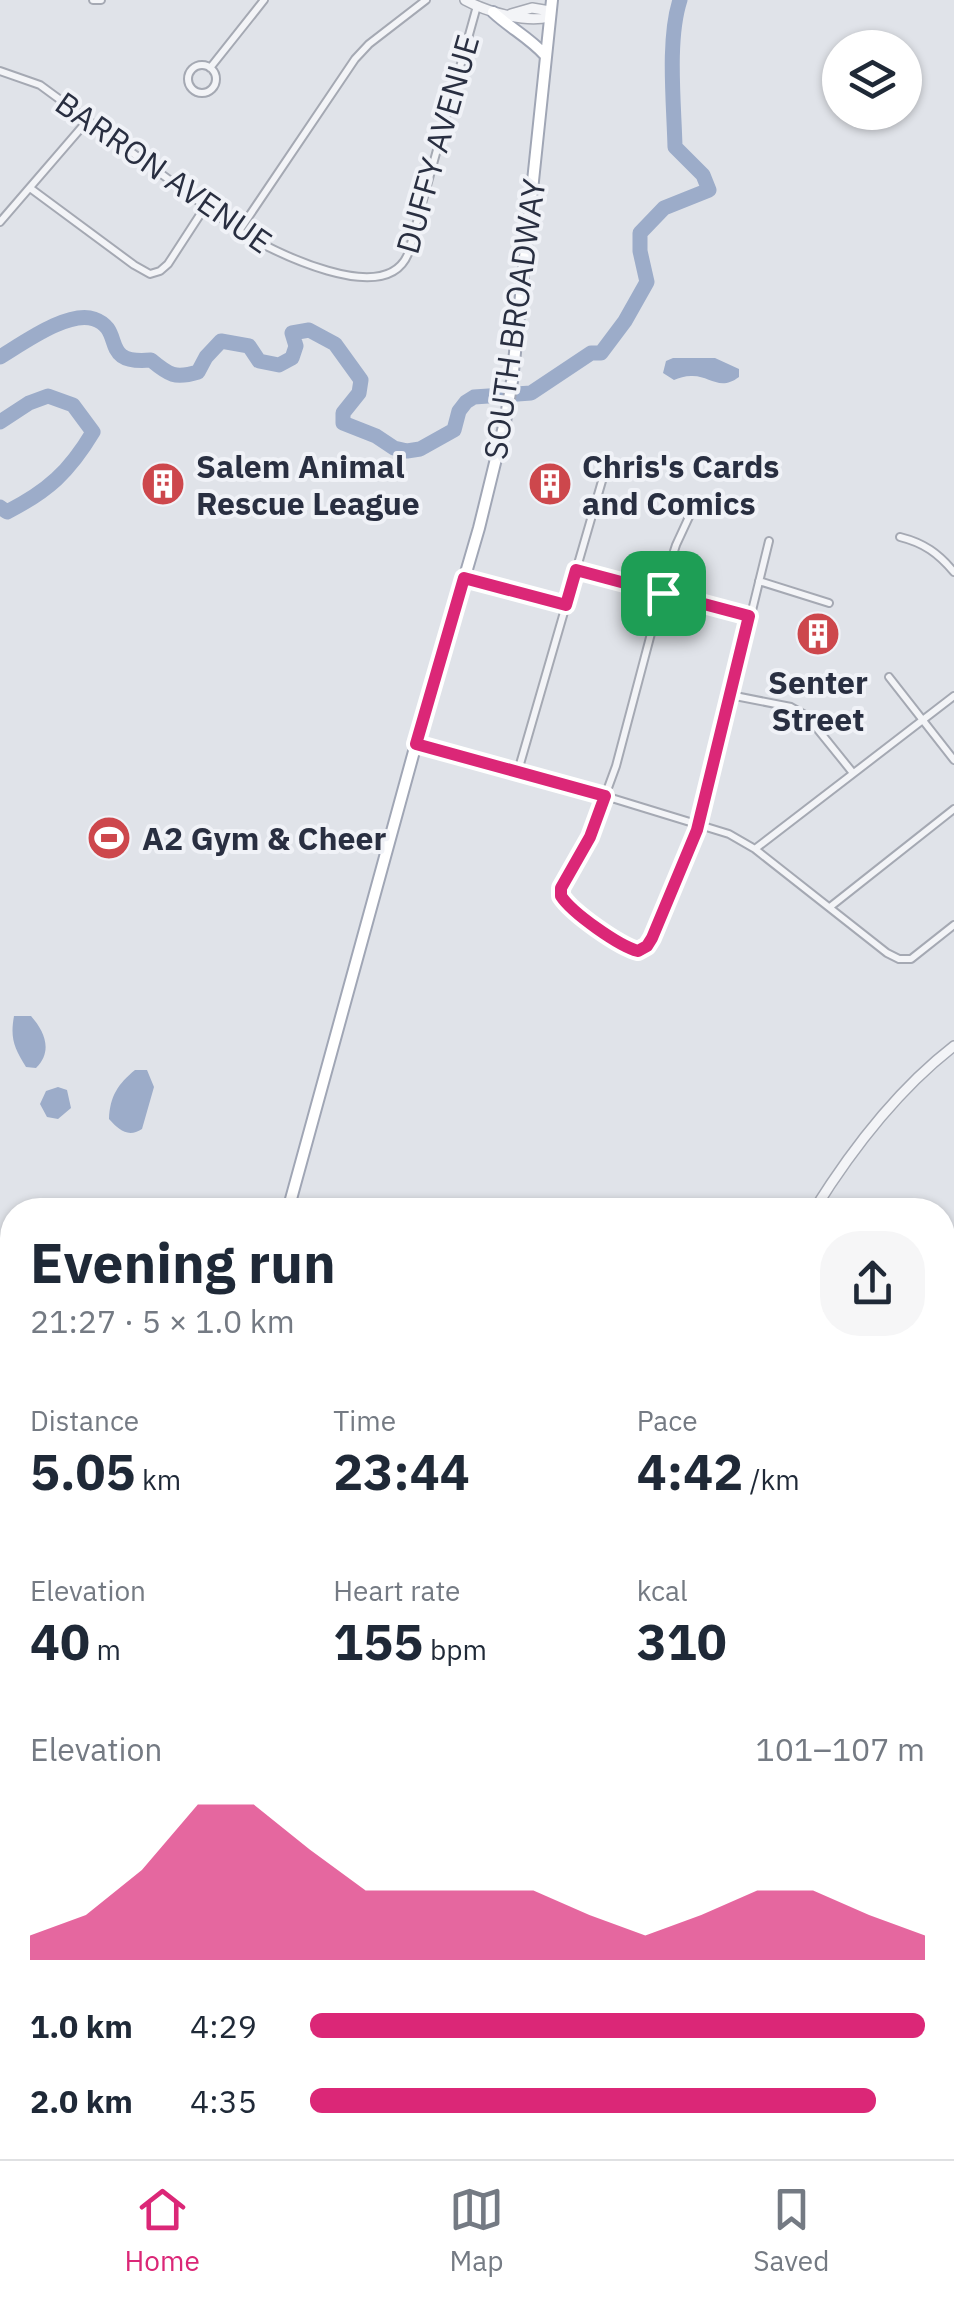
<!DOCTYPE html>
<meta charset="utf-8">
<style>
:root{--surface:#fff;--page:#f6f6f7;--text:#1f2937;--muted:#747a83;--line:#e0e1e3;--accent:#db2777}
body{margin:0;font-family:"IBM Plex Sans",sans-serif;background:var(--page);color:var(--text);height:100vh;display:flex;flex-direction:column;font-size:38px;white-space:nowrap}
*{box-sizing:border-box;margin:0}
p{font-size:32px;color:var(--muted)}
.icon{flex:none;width:55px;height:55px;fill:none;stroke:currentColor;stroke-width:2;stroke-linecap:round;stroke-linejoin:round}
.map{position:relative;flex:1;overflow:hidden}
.details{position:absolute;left:0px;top:1198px;width:955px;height:962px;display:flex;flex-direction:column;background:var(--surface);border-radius:40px 40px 0 0;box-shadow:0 2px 8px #0004}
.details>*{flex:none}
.tools{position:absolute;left:822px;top:30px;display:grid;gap:20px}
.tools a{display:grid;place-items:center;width:100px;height:100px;border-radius:50%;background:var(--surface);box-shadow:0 2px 8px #0004;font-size:50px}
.pin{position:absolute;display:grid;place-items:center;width:85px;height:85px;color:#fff;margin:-42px;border-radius:20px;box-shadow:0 5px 15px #0006}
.round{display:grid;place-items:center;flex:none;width:105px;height:105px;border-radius:40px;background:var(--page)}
.head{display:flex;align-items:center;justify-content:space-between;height:170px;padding:0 30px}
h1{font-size:55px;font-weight:700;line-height:75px}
.figures{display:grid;grid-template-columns:repeat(3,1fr);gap:15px;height:170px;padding:10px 30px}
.figures div{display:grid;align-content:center}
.figures b{font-size:50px;font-weight:700}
.figures small{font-size:28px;font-weight:400}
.figures p{font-size:28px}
.chart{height:280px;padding:20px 30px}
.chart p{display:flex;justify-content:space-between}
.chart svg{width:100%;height:180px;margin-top:10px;fill:var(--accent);opacity:.7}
ul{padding:0 30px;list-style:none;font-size:32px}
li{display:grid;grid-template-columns:160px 120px 1fr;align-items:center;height:75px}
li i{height:25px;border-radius:12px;background:var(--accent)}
.dock{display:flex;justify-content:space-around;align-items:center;height:140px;border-top:2px solid var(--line);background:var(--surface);font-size:28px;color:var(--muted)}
.dock a{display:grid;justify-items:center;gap:5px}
.dock .selected{color:var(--accent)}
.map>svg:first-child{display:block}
</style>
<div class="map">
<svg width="954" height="2159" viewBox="0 0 954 2159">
<rect width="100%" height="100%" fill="#e0e3e9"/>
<path fill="#c4d3c2" d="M0,1373L4,1374L12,1383V1459L0,1480Z"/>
<path fill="#9cacc9" d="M673,358H715L739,369V377C719,392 710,375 691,376C685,376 679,378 674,380L663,373L666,361Z
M14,1016H31C45,1032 53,1051 36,1068L26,1067C14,1048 10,1038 14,1016Z
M135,1070H147L154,1087L142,1129C128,1138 119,1130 109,1119C110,1096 118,1084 135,1070Z
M58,1087L67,1090L71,1108L58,1119L47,1117L40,1104L46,1091Z"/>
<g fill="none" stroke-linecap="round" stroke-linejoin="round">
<path stroke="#9cacc9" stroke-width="2.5" d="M0,1531L12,1545"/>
<path stroke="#9cacc9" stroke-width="15" d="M0,357C22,344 68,310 94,319C126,330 98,365 151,360C169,375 175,379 198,372L206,357L221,341L249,346L259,361L279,365L292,358L296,346L292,333L309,330L335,344L361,380L359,393L343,413V423L376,436L394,448L407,451L420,449L454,430L459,411L466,402L474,397L531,393L591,353H601L625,321L647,282L640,251V233L664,208L709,190L703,175L675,147C674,104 667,40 680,0
M0,422L29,403L48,396L73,405L93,432C69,472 48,491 7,512L0,507"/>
<defs>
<path id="minor" d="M93,0H101
M188 79a14 14 0 1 1 28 0a14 14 0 1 1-28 0Z
M210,68L264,0
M0,71L40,85L239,231C273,251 385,309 408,254L477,6
M30,188L134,265L150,274L160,271L168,264L205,207
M0,222L88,120
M239,231L355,59L369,44L426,0
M695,504L676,545L667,573L616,766L590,837L561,887V897L566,905L629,949L638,951L647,946L652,938L697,831L705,803L769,541
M900,537C924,543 938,553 954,572
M576,570L749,616
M466,578L566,605
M759,581L829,603
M889,677L954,760
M730,695L791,707L807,716L853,773
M416,744L605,796L729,834L755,849L887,953L899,959H911L954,925
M518,771L604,474
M755,849L954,696
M830,907L954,809
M12,1848L3,1882L12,1888
M942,2090L954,2088
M872,2159L879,2148"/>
<path id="tertiary" d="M465,0C487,12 525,23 549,17
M511,14L532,8L550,11
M814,1210C852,1149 897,1090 954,1046
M0,2141L12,2138
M332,2148L362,2159"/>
<path id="primary" d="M493,12C510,28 530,38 545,55
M288,1210L416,744L479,528L505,422L512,381L552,0
M24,2159L27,2148
M37,2159L40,2148"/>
</defs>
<use href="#minor" stroke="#a5a9b3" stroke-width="10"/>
<use href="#tertiary" stroke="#a5a9b3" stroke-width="12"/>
<use href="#primary" stroke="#a0a6b5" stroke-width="14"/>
<use href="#minor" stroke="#f3f4f7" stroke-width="6"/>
<use href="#tertiary" stroke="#f3f4f7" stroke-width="9"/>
<use href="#primary" stroke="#fff" stroke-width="10"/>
</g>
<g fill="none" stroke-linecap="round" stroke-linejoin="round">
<defs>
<path id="route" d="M576,570L749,616L697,830L652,938L647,946L638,951C619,946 572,913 561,896V888L590,837L605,796L416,744L464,578L566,605Z"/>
</defs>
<use href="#route" stroke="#fff" stroke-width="20"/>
<use href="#route" stroke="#db2777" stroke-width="12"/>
</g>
<defs>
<symbol id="building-disc" viewBox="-11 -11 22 22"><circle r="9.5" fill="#cd474c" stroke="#f0f2f7"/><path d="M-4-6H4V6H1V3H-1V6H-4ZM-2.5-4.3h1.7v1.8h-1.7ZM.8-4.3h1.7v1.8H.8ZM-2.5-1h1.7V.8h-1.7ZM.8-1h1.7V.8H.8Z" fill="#fff"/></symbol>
<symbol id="stadium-disc" viewBox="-11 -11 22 22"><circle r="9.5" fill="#cd474c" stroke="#f0f2f7"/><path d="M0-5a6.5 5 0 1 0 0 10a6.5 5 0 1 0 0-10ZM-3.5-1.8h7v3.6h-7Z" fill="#fff"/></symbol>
</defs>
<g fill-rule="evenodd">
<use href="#building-disc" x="138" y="459" width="50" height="50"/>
<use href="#building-disc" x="525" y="459" width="50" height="50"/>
<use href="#building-disc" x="793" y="609" width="50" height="50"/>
<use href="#stadium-disc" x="84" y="813" width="50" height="50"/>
</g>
<g text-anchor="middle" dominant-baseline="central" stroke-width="8" stroke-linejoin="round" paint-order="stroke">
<g font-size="32" fill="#292f41" stroke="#f0f2f7">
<text transform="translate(437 144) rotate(-74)">DUFFY AVENUE</text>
<text transform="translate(164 172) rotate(35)">BARRON AVENUE</text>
<text transform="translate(514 319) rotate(-82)">SOUTH BROADWAY</text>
</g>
<g font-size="32" font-weight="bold" fill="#292f41" stroke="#f0f2f7" text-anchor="start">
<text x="196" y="466">Salem Animal<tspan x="196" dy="37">Rescue League</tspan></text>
<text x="582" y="466">Chris's Cards<tspan x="582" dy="37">and Comics</tspan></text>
<text x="818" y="682" text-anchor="middle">Senter<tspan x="818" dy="37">Street</tspan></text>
<text x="142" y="838">A2 Gym &amp; Cheer</text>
</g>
</g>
</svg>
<div class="tools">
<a><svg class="icon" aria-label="layers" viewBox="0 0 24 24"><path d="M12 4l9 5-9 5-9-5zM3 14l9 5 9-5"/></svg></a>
</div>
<div class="pin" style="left:663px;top:593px;background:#1e9e55"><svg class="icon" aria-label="arrive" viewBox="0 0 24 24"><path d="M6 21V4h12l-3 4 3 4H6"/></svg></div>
<section class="details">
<div class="head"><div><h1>Evening run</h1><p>21:27 · 5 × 1.0 km</p></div><a class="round"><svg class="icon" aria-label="share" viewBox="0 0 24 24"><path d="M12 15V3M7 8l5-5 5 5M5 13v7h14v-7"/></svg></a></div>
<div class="figures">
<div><p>Distance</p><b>5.05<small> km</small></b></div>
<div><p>Time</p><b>23:44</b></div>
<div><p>Pace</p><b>4:42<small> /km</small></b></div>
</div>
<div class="figures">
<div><p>Elevation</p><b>40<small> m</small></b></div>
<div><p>Heart rate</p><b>155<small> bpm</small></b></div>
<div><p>kcal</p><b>310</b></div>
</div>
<div class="chart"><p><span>Elevation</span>101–107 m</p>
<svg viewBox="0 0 160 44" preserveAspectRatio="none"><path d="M0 44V38L10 33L20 22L30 6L40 6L50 17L60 27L70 27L80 27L90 27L100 33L110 38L120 33L130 27L140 27L150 33L160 38V44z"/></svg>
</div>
<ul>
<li><b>1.0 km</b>4:29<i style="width:100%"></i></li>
<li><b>2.0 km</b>4:35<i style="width:92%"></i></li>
</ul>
</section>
</div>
<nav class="dock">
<a class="selected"><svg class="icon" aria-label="home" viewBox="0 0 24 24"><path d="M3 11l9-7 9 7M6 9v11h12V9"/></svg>Home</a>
<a><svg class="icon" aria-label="map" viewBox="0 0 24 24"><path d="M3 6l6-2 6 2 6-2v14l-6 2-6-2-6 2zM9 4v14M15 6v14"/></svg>Map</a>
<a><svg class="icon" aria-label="saved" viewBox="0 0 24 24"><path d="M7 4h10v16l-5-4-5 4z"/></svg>Saved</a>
</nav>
